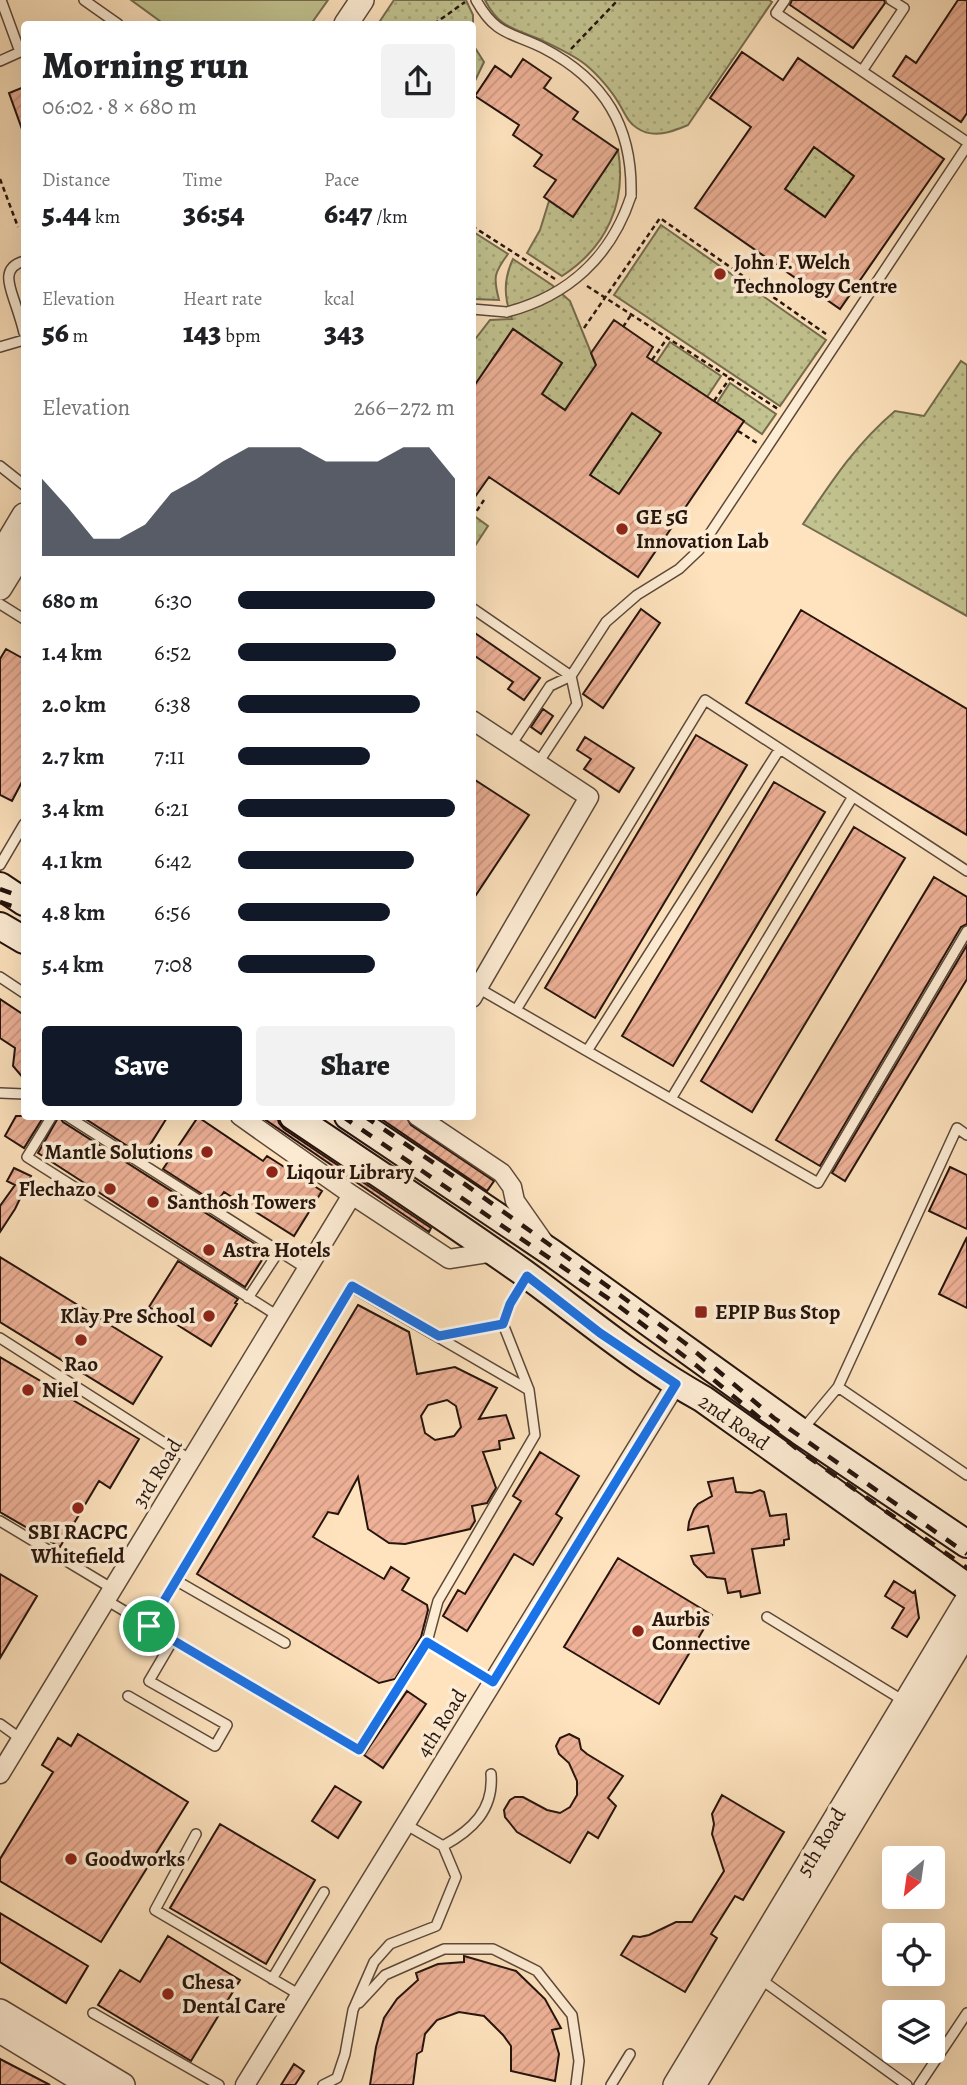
<!DOCTYPE html>
<meta charset="utf-8">
<style>
:root{--surface:#fff;--page:#f2f2f2;--text:#202124;--muted:#757577;--accent:#111827}
body{margin:0;font-family:Alegreya,serif;background:var(--page);color:var(--text);height:100vh;display:flex;flex-direction:column;font-size:26px;white-space:nowrap}
*{box-sizing:border-box;margin:0}
p{font-size:23px;color:var(--muted)}
.icon{flex:none;width:38px;height:38px;fill:none;stroke:currentColor;stroke-width:2;stroke-linecap:round;stroke-linejoin:round}
.map{position:relative;flex:1;overflow:hidden}
.sheet{position:absolute;left:21px;top:21px;width:455px;height:1099px;display:flex;flex-direction:column;background:var(--surface);border-radius:7px;box-shadow:0 7px 28px #0002}
.sheet>*{flex:none}
.needle{width:46px;rotate:209deg}
.fabs{position:absolute;left:882px;top:1846px;display:grid;gap:14px}
.fabs a{display:grid;place-items:center;width:63px;height:63px;border-radius:7px;background:var(--surface);box-shadow:0 7px 28px #0002;font-size:35px}
.pin{position:absolute;display:grid;place-items:center;width:60px;height:60px;color:#fff;margin:-30px;border:4px solid #fff;border-radius:50%;box-shadow:0 2px 7px #0007}
.round{display:grid;place-items:center;flex:none;width:74px;height:74px;border-radius:7px;background:var(--page)}
.headline{display:flex;align-items:center;justify-content:space-between;height:119px;padding:0 21px}
h1{font-size:38px;font-weight:800;line-height:52px}
.figures{display:grid;grid-template-columns:repeat(3,1fr);gap:10px;height:119px;padding:7px 21px}
.figures div{display:grid;align-content:center}
.figures b{font-size:30px;font-weight:800}
.figures small{font-size:19px;font-weight:400}
.figures p{font-size:19px}
.chart{height:196px;padding:14px 21px}
.chart p{display:flex;justify-content:space-between}
.chart svg{width:100%;height:126px;margin-top:7px;fill:var(--accent);opacity:.7}
.action{display:flex;gap:14px;margin-top:auto;padding:14px 21px}
.action a{flex:1;height:80px;border-radius:7px;background:var(--accent);color:#fff;font-size:28px;font-weight:800;line-height:80px;text-align:center}
.action a+a{background:var(--page);color:var(--text)}
ul{padding:0 21px;list-style:none;font-size:23px}
li{display:grid;grid-template-columns:112px 84px 1fr;align-items:center;height:52px}
li i{height:18px;border-radius:9px;background:var(--accent)}
.map>svg:first-child{display:block}
</style>
<div class="map">
<svg width="967" height="2085" viewBox="0 0 967 2085">
<defs>
<pattern id="garden-dots" width="8" height="8" patternUnits="userSpaceOnUse" patternTransform="scale(1.75)"><rect width="8" height="8" fill="#c2c390"/><path d="M2 2h.1M6 6h.1" fill="none" stroke="#a7a77b" stroke-width="1.8" stroke-linecap="round"/></pattern>
<pattern id="building-hatch" width="6" height="6" patternUnits="userSpaceOnUse" patternTransform="scale(1.75)"><rect width="6" height="6" fill="#efb298"/><path d="M-1 1l2-2M0 6l6-6M5 7l2-2" fill="none" stroke="#cd9882"/></pattern>
</defs>
<rect width="100%" height="100%" fill="#fee3be"/>
<filter id="stains"><feTurbulence type="fractalNoise" baseFrequency=".00286" numOctaves="4"/><feColorMatrix values="0 0 0 0 .2 0 0 0 0 .09 0 0 0 0 .02 0 0 0 .5 -.17"/></filter>
<radialGradient id="worn" r=".72"><stop offset=".6" stop-color="#630" stop-opacity="0"/><stop offset="1" stop-color="#630" stop-opacity=".3"/></radialGradient>
<path fill="#c2c390" stroke="#746c4e" stroke-width="2" d="M131,0H328L311,24H164Z"/>
<path fill="url(#garden-dots)" stroke="#746c4e" stroke-width="2" d="M394,0H466L473,15V28L472,24H378Z
M485,0H769L772,2L688,125C672,132 653,139 637,128C627,122 624,111 618,102C611,90 597,74 586,65C574,55 554,46 539,39C514,28 499,28 485,0Z
M472,43L484,62L473,85H472Z
M814,147L854,176L825,217L785,189Z
M618,150C627,202 607,247 562,276L527,253L540,230L549,201L573,216Z
M661,225L826,340L780,406L614,295Z
M472,231L508,254C494,273 493,277 499,300L473,299Z
M513,259L552,285L570,301L596,365L565,410L542,394L562,363L513,329L473,389V342L490,320L512,319C504,298 503,280 513,259Z
M670,342L721,376L707,397L656,363Z
M961,361L967,365V616L803,524C832,481 855,445 895,411L924,416Z
M730,383L776,414L762,434L717,403Z
M632,413L661,433L619,494L590,475Z
M473,515L488,526L473,549Z"/>
<path fill="url(#building-hatch)" stroke="#26140d" stroke-width="2" fill-rule="evenodd" d="M792,0H884L885,3L853,48L790,5Z
M958,0H967V113L961,122L893,76L906,56L916,63Z
M742,52L783,80L798,58L944,159L840,309L695,208L751,127L710,98ZM814,147L854,176L825,217L785,189Z
M523,59L551,78L544,88L578,112L573,119L618,150L573,217L544,197L556,180L534,166L542,155L513,135L519,125L475,96L495,66L511,77Z
M24,87V132H23L9,93Z
M614,320L653,347L647,357L744,421L638,577L489,477L472,501V389L513,329L562,363L542,394L565,410L596,365L591,353ZM632,413L661,433L619,494L590,475Z
M641,609L660,623L603,708L583,694Z
M801,610L967,709V835L746,703Z
M472,631L540,678L524,700L508,689L513,682L472,654Z
M6,649L24,659V778L12,801L0,795V659Z
M543,709L553,716L541,734L531,727Z
M696,735L747,765L595,1018L545,988Z
M585,737L634,768L619,792L584,769L591,759L577,750Z
M472,778L529,815L472,901Z
M774,782L825,812L673,1066L622,1036Z
M854,827L905,858L752,1112L701,1081Z
M934,877L967,897V924L961,927L820,1166L776,1140Z
M967,945V979L845,1181L832,1173Z
M0,999L24,1015V1079L13,1066L15,1048L0,1038Z
M16,1116H44L24,1148L5,1136Z
M59,1116L63,1122L267,1252L245,1287L38,1153Z
M81,1116H168L143,1156Z
M260,1116H277L279,1123L284,1129L431,1228L429,1232Z
M377,1116H406L411,1125L494,1181L487,1191Z
M198,1117L263,1161L267,1156L322,1191L294,1236L224,1192L216,1203L163,1169Z
M950,1167L967,1175V1229L929,1211Z
M14,1168L31,1176L15,1209L0,1232V1206L15,1185L7,1181Z
M967,1237V1308L939,1294Z
M0,1257L162,1357L133,1404L0,1322Z
M178,1261L238,1299L235,1303L237,1304L211,1346L149,1307Z
M358,1305L409,1332L417,1374L455,1367L497,1388L479,1419L506,1415L514,1438L499,1441L500,1449L483,1452L496,1488L487,1503L472,1506L475,1521L470,1529L405,1544L389,1543L368,1529L358,1477L338,1514L328,1512L313,1537L384,1579L391,1567L409,1578L402,1590L427,1605L428,1610L421,1637L395,1679L379,1683L197,1574ZM447,1400L456,1406L461,1427L454,1436L435,1440L425,1433L421,1416L428,1405Z
M0,1357L139,1439L110,1488L99,1481L60,1547L0,1512Z
M540,1452L579,1476L556,1514L562,1518L533,1565L514,1554L467,1631L443,1616L458,1590L465,1594L521,1501L513,1496Z
M733,1478L736,1492L752,1493L760,1490L764,1492L770,1516L786,1514L789,1539L784,1540V1545L752,1549L760,1593L741,1597L740,1591L728,1593L725,1579L707,1577L694,1564L691,1556L714,1553L708,1526L688,1530L689,1522L694,1509L698,1504L712,1496L708,1482Z
M618,1558L712,1615L659,1704L564,1647Z
M0,1574L37,1596L0,1658Z
M894,1581L913,1593L915,1591L919,1618L907,1637L892,1628L904,1608L885,1596Z
M407,1691L426,1704L383,1768L364,1755Z
M78,1734L188,1802L101,1942L0,1881V1859L53,1772L42,1765L58,1738L71,1746Z
M569,1734L579,1739L581,1749L587,1754L623,1776L608,1798L616,1806L598,1838L588,1832L570,1863L517,1832L505,1817L504,1810L510,1800L515,1797H523L547,1810L560,1813L570,1807L577,1795V1781L569,1763L559,1754L556,1746L560,1738Z
M335,1786L361,1802L338,1838L312,1821Z
M722,1795L784,1832L743,1900L735,1896L711,1934L717,1938L685,1992L621,1955L633,1936L640,1937L649,1935L676,1922H692L724,1871L712,1834L714,1824L712,1814Z
M220,1824L315,1880L266,1964L170,1908Z
M0,1913L88,1966L66,2003L0,1962Z
M168,1936L240,1980L191,2061L98,2005L120,1970L140,1982Z
M464,1956L516,1971L545,1999L561,2028L552,2030L559,2054L555,2081L511,2071V2046L503,2035L484,2016L459,2012L437,2020L425,2034L422,2051L417,2054L413,2085H370L376,2047L384,2018L397,1999L418,1980L416,1973L438,1964L464,1962Z
M0,2059L50,2085H0Z
M294,2064L304,2071L295,2085H281Z"/>
<g fill="none" stroke-linecap="round" stroke-linejoin="round">
<defs>
<path id="service" d="M84,0L118,24
M476,0C496,36 511,32 543,48C605,80 633,127 631,196
M785,0L776,13L967,142
M0,61L20,52L1,0
M862,71L904,8L891,0
M24,261C0,268 10,287 16,306C19,315 22,324 24,333
M472,309L507,312
M0,347L24,340
M0,466L24,485
M0,604L24,619
M472,608L571,676L577,704L538,763
M511,745L550,686L571,676L606,622L637,595L679,569L699,550L967,146
M0,865L24,824
M0,977L24,993
M478,988L587,1051L779,750
M516,1010L705,700L967,871
M587,1051L818,1183L967,931
M0,1093L24,1094
M671,1099L852,798
M52,1116L27,1157L278,1316
M67,1116L307,1269
M248,1298L279,1251
M439,1336L503,1324
M0,1338L191,1460
M838,1387L967,1475
M803,1429L838,1387L957,1128L967,1135
M0,1521L113,1589
M177,1581L285,1643
M106,1600L359,1750L427,1642L438,1601L535,1435L529,1390L503,1324L510,1304L526,1278
M767,1617L904,1701
M149,1626L352,1287L529,1390
M427,1642L493,1682
M128,1696L215,1746L227,1725L149,1681L173,1640
M0,1724L21,1739
M196,1834L155,1910L300,1995
M443,1846C472,1830 494,1810 491,1774
M759,1978L907,2085
M272,1979L324,1892
M359,2003L385,1975L444,1949H493L537,1971L572,2015L579,2061L576,2085
M93,2013L219,2085
M323,2085L337,2078L345,2054L353,2010L374,1962L390,1944L436,1926L456,1877L443,1846L405,1824
M611,2085L630,2054
M919,2085L967,2013"/>
<path id="minor" d="M472,720L589,797L472,998
M240,1116L352,1195L449,1259L494,1252
M417,1116L502,1173L512,1187L515,1201L543,1241
M0,1774L352,1195
M245,2085L676,1384"/>
<path id="tertiary" d="M346,24L362,0
M0,555L24,515
M0,588L24,549
M0,2011L123,2085
M0,2031L89,2085
M675,2085L967,1600
M694,2085L967,1632"/>
<path id="secondary" d="M0,886L24,902
M0,926L24,940
M293,1116C370,1168 448,1219 524,1273C583,1316 638,1363 703,1399L967,1587
M348,1116L552,1253L801,1432L967,1544"/>
</defs>
<use href="#service" stroke="#5c4839" stroke-width="12"/>
<use href="#minor" stroke="#5c4839" stroke-width="21"/>
<use href="#tertiary" stroke="#5c4839" stroke-width="26"/>
<use href="#secondary" stroke="#26140d" stroke-width="30"/>
<path stroke="#26140d" stroke-width="2.5" stroke-dasharray="5 3.5" stroke-linecap="butt" d="M434,24L465,2
M571,49L618,0
M0,179L18,227
M472,226L555,279
M587,286L778,409
M623,327L631,315
M584,328L660,218L826,334
M652,360L668,337
M714,401L730,378
M738,431L757,443
M472,518L484,500"/>
<use href="#service" stroke="#feedd5" stroke-width="9"/>
<use href="#minor" stroke="#feedd5" stroke-width="18"/>
<use href="#tertiary" stroke="#feedd5" stroke-width="23"/>
<use href="#secondary" stroke="#feedd5" stroke-width="26"/>
<path stroke="#26140d" stroke-width="4.5" stroke-dasharray="12 12" stroke-linecap="butt" d="M0,889L24,898
M0,902L24,910
M342,1116L612,1301L697,1366L797,1449L967,1568
M364,1116L459,1180L617,1293L685,1343L774,1418L967,1554"/>
<defs>
<path id="service-bridge" d="M507,312C568,296 611,257 631,196"/>
</defs>
<use href="#service-bridge" stroke="#5c4839" stroke-width="12" stroke-linecap="butt"/>
<use href="#service-bridge" stroke="#feedd5" stroke-width="9"/>
</g>
<g fill="none" stroke-linecap="round" stroke-linejoin="round">
<defs>
<path id="route" d="M527,1276L600,1333L676,1384L493,1682L427,1642L359,1750L149,1626L352,1286L439,1336L503,1324L510,1304Z"/>
</defs>
<use href="#route" stroke="#fff" stroke-width="14"/>
<use href="#route" stroke="#1a73e8" stroke-width="9"/>
</g>
<g fill="#8f2418" stroke="#feedd5" stroke-width="2.5">
<circle cx="720" cy="274" r="7"/>
<circle cx="622" cy="529" r="7"/>
<circle cx="207" cy="1152" r="7"/>
<circle cx="272" cy="1172" r="7"/>
<circle cx="110" cy="1189" r="7"/>
<circle cx="153" cy="1202" r="7"/>
<circle cx="209" cy="1250" r="7"/>
<rect x="694" y="1305" width="14" height="14" rx="3.5"/>
<circle cx="209" cy="1316" r="7"/>
<circle cx="81" cy="1340" r="7"/>
<circle cx="28" cy="1390" r="7"/>
<circle cx="78" cy="1508" r="7"/>
<circle cx="638" cy="1631" r="7"/>
<circle cx="71" cy="1859" r="7"/>
<circle cx="168" cy="1994" r="7"/>
</g>
<g text-anchor="middle" dominant-baseline="central" stroke-width="7" stroke-linejoin="round" paint-order="stroke">
<g font-size="21" font-weight="bold" fill="#26140d" stroke="#feedd5" text-anchor="start">
<text x="734" y="262">John F. Welch<tspan x="734" dy="24">Technology Centre</tspan></text>
<text x="636" y="517">GE 5G<tspan x="636" dy="24">Innovation Lab</tspan></text>
<text x="193" y="1152" text-anchor="end">Mantle Solutions</text>
<text x="286" y="1172">Liqour Library</text>
<text x="96" y="1189" text-anchor="end">Flechazo</text>
<text x="167" y="1202">Santhosh Towers</text>
<text x="223" y="1250">Astra Hotels</text>
<text x="715" y="1312">EPIP Bus Stop</text>
<text x="195" y="1316" text-anchor="end">Klay Pre School</text>
<text x="81" y="1364" text-anchor="middle">Rao</text>
<text x="42" y="1390">Niel</text>
<text x="78" y="1532" text-anchor="middle">SBI RACPC<tspan x="78" dy="24">Whitefield</tspan></text>
<text x="652" y="1619">Aurbis<tspan x="652" dy="24">Connective</tspan></text>
<text x="85" y="1859">Goodworks</text>
<text x="182" y="1982">Chesa<tspan x="182" dy="24">Dental Care</tspan></text>
</g>
<g font-size="21" fill="#26140d" stroke="#feedd5">
<text transform="translate(734 1422) rotate(35)">2nd Road</text>
<text transform="translate(157 1473) rotate(-59)">3rd Road</text>
<text transform="translate(441 1723) rotate(-58)">4th Road</text>
<text transform="translate(821 1842) rotate(-59)">5th Road</text>
</g>
</g>
<rect width="100%" height="100%" filter="url(#stains)"/>
<rect width="100%" height="100%" fill="url(#worn)"/>
</svg>
<div class="fabs">
<a><svg class="needle" viewBox="-14 -14 28 28"><path d="M0-13l5 13h-10z" fill="#e53935"/><path d="M0 13l5-13h-10z" fill="#757577"/></svg></a>
<a><svg class="icon" aria-label="locate" viewBox="0 0 24 24"><circle cx="12" cy="12" r="6"/><path d="M12 2v4M12 18v4M2 12h4M18 12h4"/></svg></a>
<a><svg class="icon" aria-label="layers" viewBox="0 0 24 24"><path d="M12 4l9 5-9 5-9-5zM3 14l9 5 9-5"/></svg></a>
</div>
<div class="pin" style="left:149px;top:1626px;background:#1e9e55"><svg class="icon" aria-label="arrive" viewBox="0 0 24 24"><path d="M6 21V4h12l-3 4 3 4H6"/></svg></div>
<section class="sheet">
<div class="headline"><div><h1>Morning run</h1><p>06:02 · 8 × 680 m</p></div><a class="round"><svg class="icon" aria-label="share" viewBox="0 0 24 24"><path d="M12 15V3M7 8l5-5 5 5M5 13v7h14v-7"/></svg></a></div>
<div class="figures">
<div><p>Distance</p><b>5.44<small> km</small></b></div>
<div><p>Time</p><b>36:54</b></div>
<div><p>Pace</p><b>6:47<small> /km</small></b></div>
</div>
<div class="figures">
<div><p>Elevation</p><b>56<small> m</small></b></div>
<div><p>Heart rate</p><b>143<small> bpm</small></b></div>
<div><p>kcal</p><b>343</b></div>
</div>
<div class="chart"><p><span>Elevation</span>266–272 m</p>
<svg viewBox="0 0 160 44" preserveAspectRatio="none"><path d="M0 44V17L10 27L20 38L30 38L40 33L50 22L60 17L70 11L80 6L90 6L100 6L110 11L120 11L130 11L140 6L150 6L160 17V44z"/></svg>
</div>
<ul>
<li><b>680 m</b>6:30<i style="width:91%"></i></li>
<li><b>1.4 km</b>6:52<i style="width:73%"></i></li>
<li><b>2.0 km</b>6:38<i style="width:84%"></i></li>
<li><b>2.7 km</b>7:11<i style="width:61%"></i></li>
<li><b>3.4 km</b>6:21<i style="width:100%"></i></li>
<li><b>4.1 km</b>6:42<i style="width:81%"></i></li>
<li><b>4.8 km</b>6:56<i style="width:70%"></i></li>
<li><b>5.4 km</b>7:08<i style="width:63%"></i></li>
</ul>
<div class="action"><a>Save</a><a>Share</a></div>
</section>
</div>
